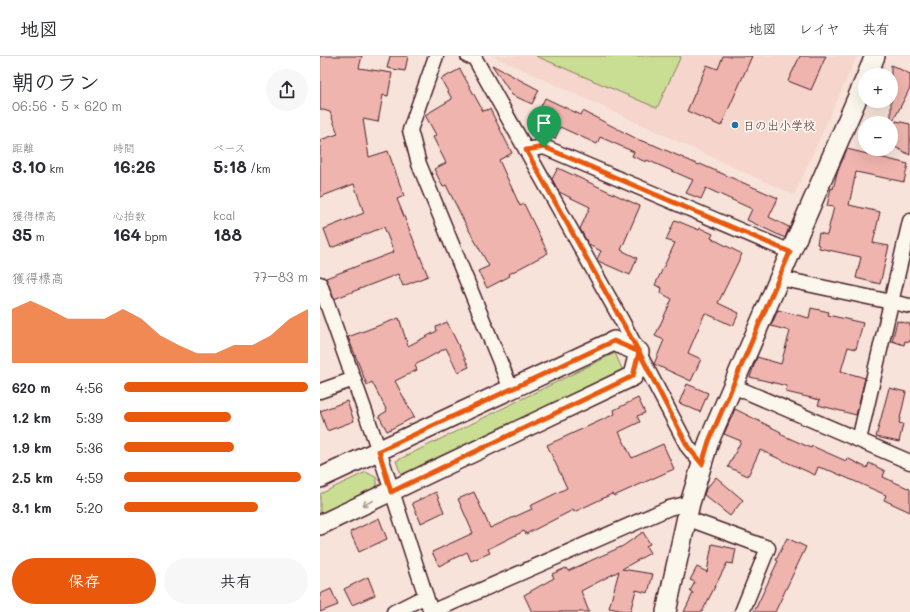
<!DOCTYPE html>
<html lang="ja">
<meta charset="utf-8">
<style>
:root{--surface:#fff;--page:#f7f7f7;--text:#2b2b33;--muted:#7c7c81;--line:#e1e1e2;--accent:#ea580c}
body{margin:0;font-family:Mali,"Klee One",sans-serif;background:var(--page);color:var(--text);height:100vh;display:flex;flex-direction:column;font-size:15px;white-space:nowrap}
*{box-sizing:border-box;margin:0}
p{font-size:13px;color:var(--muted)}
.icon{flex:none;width:22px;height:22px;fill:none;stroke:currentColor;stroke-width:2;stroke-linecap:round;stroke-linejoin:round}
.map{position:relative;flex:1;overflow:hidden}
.side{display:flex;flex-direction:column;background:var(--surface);width:320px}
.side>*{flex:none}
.fabs{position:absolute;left:538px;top:12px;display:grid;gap:8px}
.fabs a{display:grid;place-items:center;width:40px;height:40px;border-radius:50%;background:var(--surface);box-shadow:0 4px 16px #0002;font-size:20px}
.pin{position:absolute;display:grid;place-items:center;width:34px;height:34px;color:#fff;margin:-41px -17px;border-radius:50% 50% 50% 0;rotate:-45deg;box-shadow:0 0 4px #0007}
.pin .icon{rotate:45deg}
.round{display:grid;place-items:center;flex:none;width:42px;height:42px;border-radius:21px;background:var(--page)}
.head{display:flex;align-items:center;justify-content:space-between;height:68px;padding:0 12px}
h1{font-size:22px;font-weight:700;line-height:30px}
.stats{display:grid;grid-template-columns:repeat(3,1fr);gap:6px;height:68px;padding:4px 12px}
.stats div{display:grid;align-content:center}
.stats b{font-size:17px;font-weight:700}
.stats small{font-size:11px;font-weight:400}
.stats p{font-size:11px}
.chart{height:112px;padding:8px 12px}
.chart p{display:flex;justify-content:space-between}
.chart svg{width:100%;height:72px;margin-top:4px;fill:var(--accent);opacity:.7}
.action{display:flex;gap:8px;margin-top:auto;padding:8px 12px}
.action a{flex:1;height:46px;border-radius:24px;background:var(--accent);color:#fff;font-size:16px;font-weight:700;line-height:46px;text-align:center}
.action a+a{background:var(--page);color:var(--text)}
ul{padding:0 12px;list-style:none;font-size:13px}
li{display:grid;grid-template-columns:64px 48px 1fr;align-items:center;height:30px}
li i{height:10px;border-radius:5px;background:var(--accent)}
header{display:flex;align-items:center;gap:24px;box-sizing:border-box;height:56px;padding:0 20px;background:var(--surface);border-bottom:1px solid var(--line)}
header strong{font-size:19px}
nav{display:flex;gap:22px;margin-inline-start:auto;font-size:14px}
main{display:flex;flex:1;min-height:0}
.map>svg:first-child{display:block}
</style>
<header>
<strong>地図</strong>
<nav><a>地図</a><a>レイヤ</a><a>共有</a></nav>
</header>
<main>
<section class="side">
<div class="head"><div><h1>朝のラン</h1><p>06:56 · 5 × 620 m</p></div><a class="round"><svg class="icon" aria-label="share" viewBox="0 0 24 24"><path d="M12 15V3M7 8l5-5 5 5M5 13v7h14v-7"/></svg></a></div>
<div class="stats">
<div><p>距離</p><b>3.10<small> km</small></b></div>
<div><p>時間</p><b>16:26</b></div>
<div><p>ペース</p><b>5:18<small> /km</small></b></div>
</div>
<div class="stats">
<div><p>獲得標高</p><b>35<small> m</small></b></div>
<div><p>心拍数</p><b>164<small> bpm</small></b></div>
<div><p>kcal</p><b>188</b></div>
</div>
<div class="chart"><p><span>獲得標高</span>77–83 m</p>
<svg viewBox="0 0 160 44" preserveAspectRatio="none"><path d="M0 44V11L10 6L20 11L30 17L40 17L50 17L60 11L70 17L80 27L90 33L100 38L110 38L120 33L130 33L140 27L150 17L160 11V44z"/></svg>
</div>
<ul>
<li><b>620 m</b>4:56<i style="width:100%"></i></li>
<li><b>1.2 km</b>5:39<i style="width:58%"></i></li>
<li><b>1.9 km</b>5:36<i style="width:60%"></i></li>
<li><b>2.5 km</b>4:59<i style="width:96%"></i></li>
<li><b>3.1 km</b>5:20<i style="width:73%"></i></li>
</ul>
<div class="action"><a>保存</a><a>共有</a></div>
</section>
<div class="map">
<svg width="590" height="556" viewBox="0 0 590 556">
<rect width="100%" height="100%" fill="#f7e3d9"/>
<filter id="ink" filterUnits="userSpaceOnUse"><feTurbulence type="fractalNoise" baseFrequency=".025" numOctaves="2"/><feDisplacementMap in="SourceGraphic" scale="8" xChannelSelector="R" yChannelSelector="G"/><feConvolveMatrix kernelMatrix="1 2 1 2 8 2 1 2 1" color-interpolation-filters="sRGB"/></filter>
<g filter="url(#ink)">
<path fill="#f5d5cc" d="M173,0H537L474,139Z"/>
<path fill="#c9de93" stroke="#8a7e5f" d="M216,0H361L337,52Z
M295,297L303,315L82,421L76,405Z
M46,416L57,422V430L54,434L0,459V438Z"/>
<path fill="#efb4ae" stroke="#4a1f2b" d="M0,0H42L39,12L72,17L68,40L63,39L58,66L43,63L49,101L68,95L84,140L77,143L108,220L83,230L78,218L14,243L6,222L74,196L64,171L11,192L4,173L44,157L34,128L0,141V84L18,78L10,56L0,53Z
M70,0H88L85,15L67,12Z
M403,0H432L401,70L367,55L387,9L398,13Z
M480,0H506L491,34L468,25Z
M172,9L219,34L212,48L192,39Z
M571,9L590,18V32L571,69Z
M140,13L163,55L170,53L192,97L179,104L200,150L204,148L228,197L189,218L190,220L167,232L158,215L169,210L145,167L126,129L123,131L114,113L126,107L113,81L116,79L105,59L132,43L121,23Z
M225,42L261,59L263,55L319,84L334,89L379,109L380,108L458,142L449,161L469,171L465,182L427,164L432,153L386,132L381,143L366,137L373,124L327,104L326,106L312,100L314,96L280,81L277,88L240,71L235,83L211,71Z
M576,65L590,68V99L571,89Z
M527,93L588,108L584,126L536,116L529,149L560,156L553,187L569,190L560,228L536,222L541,201L499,192V189L497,188L499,177L507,179L514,151L507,150L511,132L513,133L517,117Z
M238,112L320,150L301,194L317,202L310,219L278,205L277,203L281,195L269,189L260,173L270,151L239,136L232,123Z
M355,164L379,174L380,172L393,178L391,182L422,198L398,247L419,257L413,270L385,257L368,297L381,303L371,325L334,308L344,284L335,280L352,243L341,237L342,232L335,229L355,187L346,184Z
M491,252L509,256L508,259L543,267L536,293L528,291L521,315L545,322L536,359L498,349L500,344L466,336L467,330L430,321L437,301L461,308L470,275L451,270L458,254L489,262Z
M79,262L88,290L117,275L116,271L127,266L149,311L138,316L126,292L95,309L97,314L75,325L94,361L67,375L59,360L67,355L52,326L47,329L28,281Z
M577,265L590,268V286L585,285L584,289L572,285Z
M367,328L388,337L380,356L359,347Z
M569,332L586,336L579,367L583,368L579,386L556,381Z
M318,342L325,357L317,360L320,366L299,376L312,402L343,388L354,413L294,440L292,438L254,456L253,454L206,478L204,475L168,493L170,497L151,505L147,496L119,510L112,496L153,477L138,443L154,436L170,472L212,453L210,450L247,432L227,389L295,358L294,354Z
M27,345L34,365L7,375L0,355Z
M415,353L461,376L460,378L491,392L492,390L526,405L527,402L547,412L549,407L565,415L563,421L590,433V456L564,444L566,439L511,415L498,411L495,419L440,394L428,420L408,411L421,385L404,378Z
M396,421L423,444L410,460L384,439L386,433Z
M116,436L124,456L101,467L92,447Z
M59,462L67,483L39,496L30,476Z
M323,476L330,488L326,490L330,497L302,513L333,518L328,537L316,534L310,556L289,552L299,515L261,535L269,556H212L204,539L234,522L232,518L246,512L248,515L303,490Z
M467,482L486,491L455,556H434L458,505L456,504Z
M392,488L416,493L413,508L407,507L382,556H364L373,537L370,535L375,526L370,524L377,511L387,516Z
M48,521L55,539L32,549L24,533Z
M11,533L18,549L0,556V538Z"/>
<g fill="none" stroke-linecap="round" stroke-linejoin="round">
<defs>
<path id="street" d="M116,0L90,74L99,108L191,333
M148,0L154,1L302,265L368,391L382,408
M206,94L224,91L471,196
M459,222L590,250
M0,228L59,395L111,556
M413,330L590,406
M0,335L34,323
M539,384L590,165
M366,462L448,492L422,556
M74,556L106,540
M111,556L349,452L370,447"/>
<path id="secondary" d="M547,19L555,0
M0,422L294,285L319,296L313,320L0,469
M346,556L370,447L389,385L545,24"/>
</defs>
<use href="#street" stroke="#4a1f2b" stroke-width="17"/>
<use href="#secondary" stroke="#4a1f2b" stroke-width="22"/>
<use href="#street" stroke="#fbf7ec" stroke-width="14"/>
<use href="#secondary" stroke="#fbf7ec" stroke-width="19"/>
</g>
<defs><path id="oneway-shaft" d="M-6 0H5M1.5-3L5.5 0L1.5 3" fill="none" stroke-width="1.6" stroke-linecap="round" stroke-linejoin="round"/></defs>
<use stroke="#ab9695" href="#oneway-shaft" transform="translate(48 447) rotate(155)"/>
</g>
<g fill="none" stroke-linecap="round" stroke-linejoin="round" filter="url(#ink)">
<defs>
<path id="route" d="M224,91L206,94L319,296L294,285L59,395L71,436L313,320L319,296L368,391L382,408L389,385L470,196L224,91"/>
</defs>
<use href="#route" stroke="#fff" stroke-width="8"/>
<use href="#route" stroke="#ea580c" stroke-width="5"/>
</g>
<circle fill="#1f6fb2" stroke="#fbf7ec" stroke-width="1.5" cx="415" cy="69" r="4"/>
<g text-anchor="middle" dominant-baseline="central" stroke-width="3.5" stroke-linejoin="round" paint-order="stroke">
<g font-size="12" fill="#4a1f2b" stroke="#fbf7ec" text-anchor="start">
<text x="423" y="69">日の出小学校</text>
</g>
</g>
</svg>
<div class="fabs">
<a>+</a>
<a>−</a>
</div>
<div class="pin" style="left:224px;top:91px;background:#1e9e55"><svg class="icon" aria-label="arrive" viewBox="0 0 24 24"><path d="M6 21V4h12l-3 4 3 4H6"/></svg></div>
</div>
</main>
